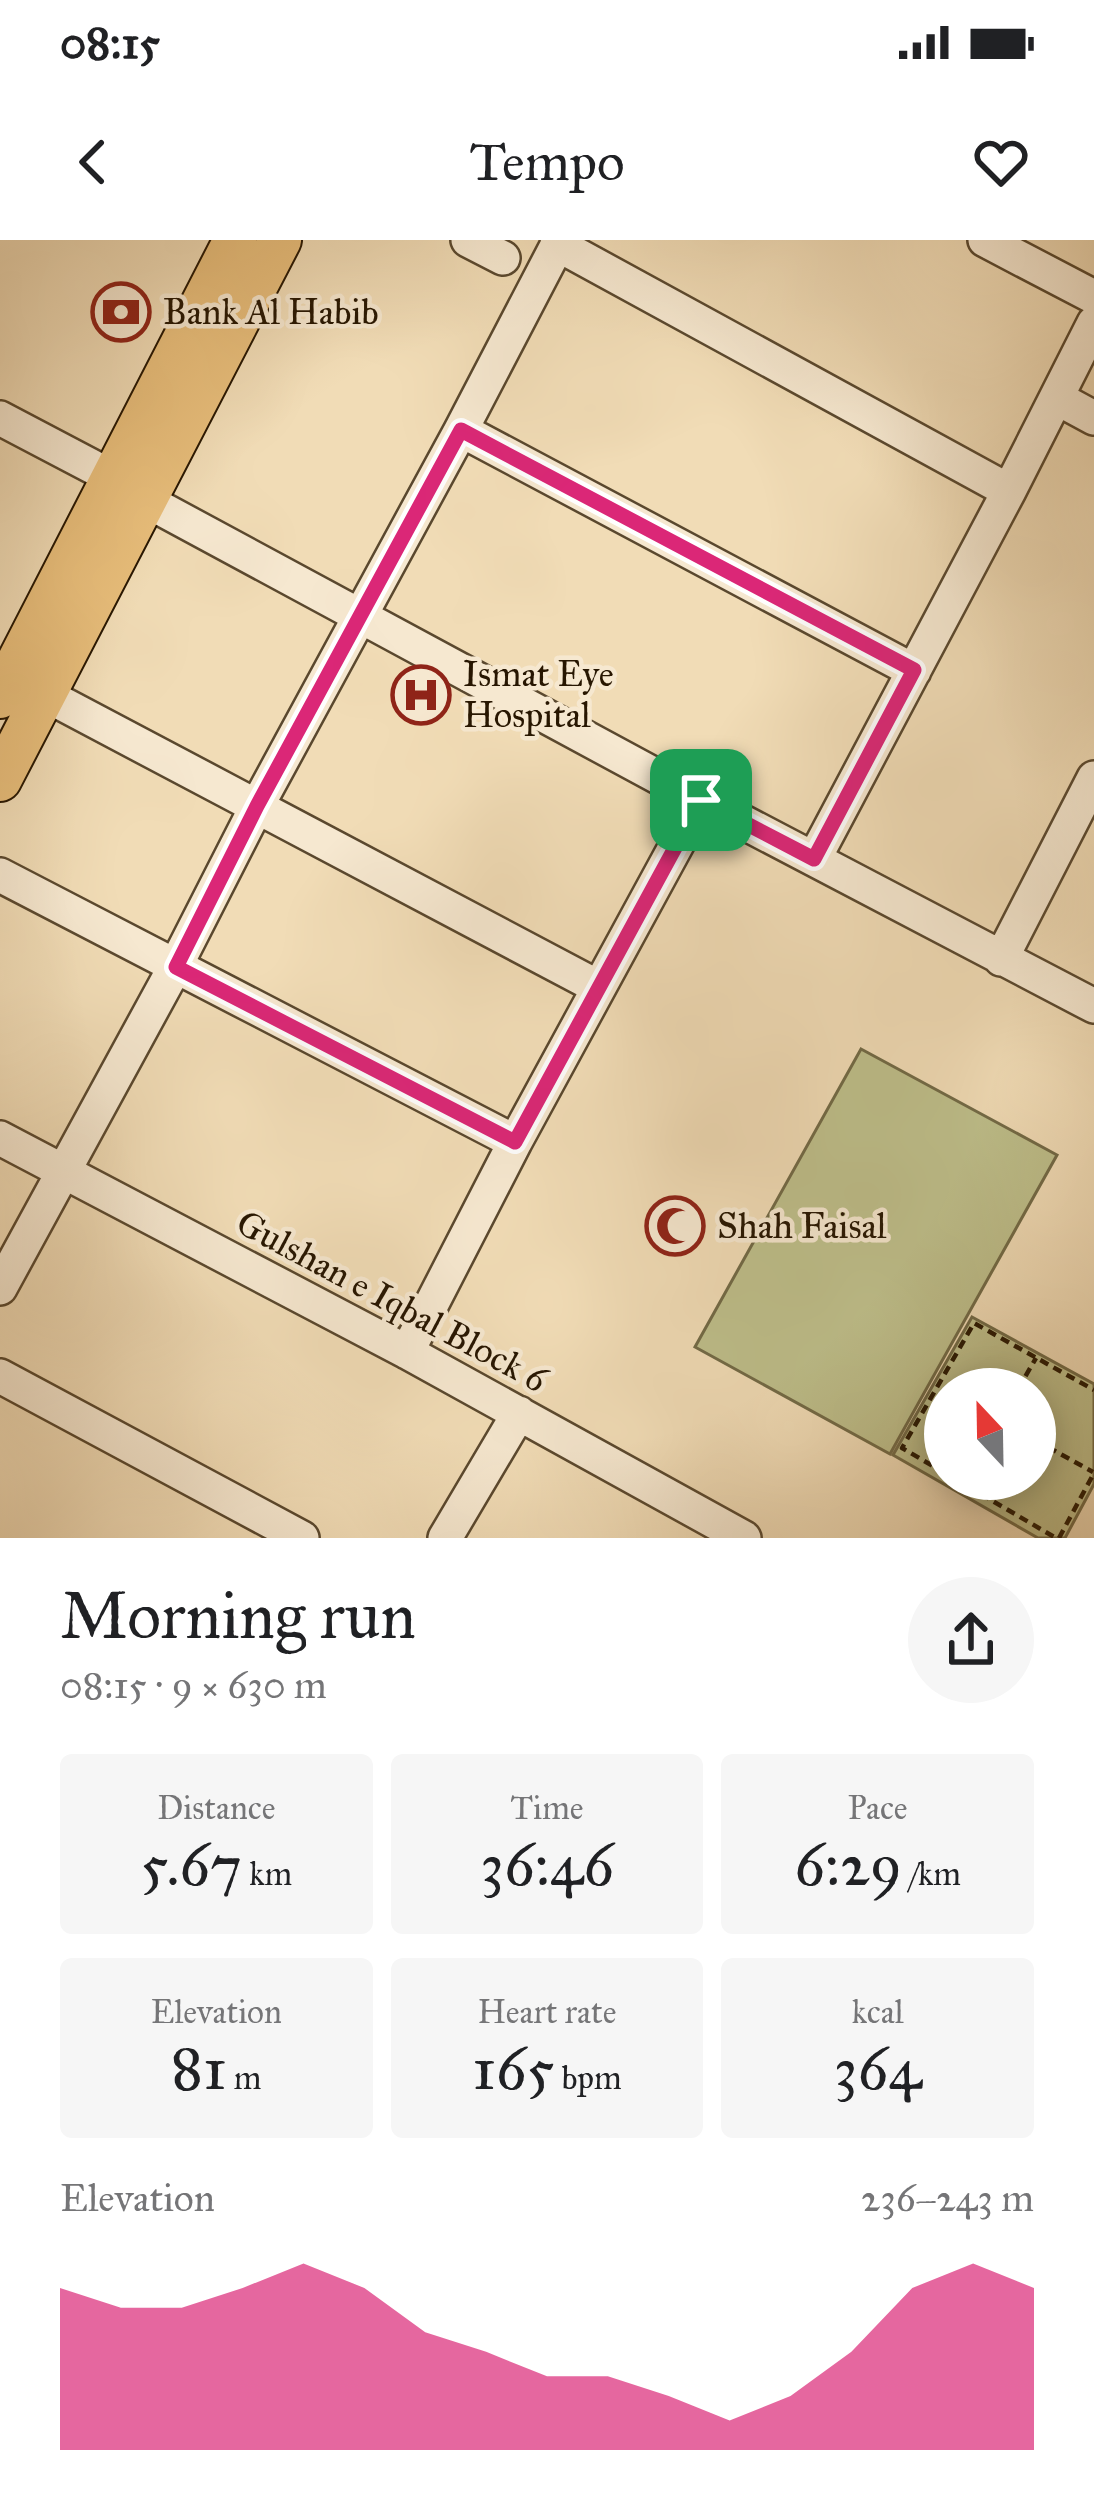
<!DOCTYPE html>
<meta charset="utf-8">
<style>
:root{--surface:#fff;--page:#f6f6f6;--text:#202124;--muted:#757577;--accent:#db2777}
body{margin:0;font-family:"IM FELL Great Primer",serif;background:var(--page);color:var(--text);height:100vh;display:flex;flex-direction:column;font-size:45px;white-space:nowrap}
*{box-sizing:border-box;margin:0}
p{font-size:39px;color:var(--muted)}
.icon{flex:none;width:66px;height:66px;fill:none;stroke:currentColor;stroke-width:2;stroke-linecap:round;stroke-linejoin:round}
.map{position:relative;height:1298px;overflow:hidden}
.panel{display:flex;flex-direction:column;background:var(--surface);flex:1}
.panel>*{flex:none}
.needle{width:78px;rotate:338deg}
.fabs{position:absolute;left:924px;top:1128px;display:grid;gap:24px}
.fabs a{display:grid;place-items:center;width:132px;height:132px;border-radius:50%;background:var(--surface);box-shadow:0 6px 30px #0003;font-size:60px}
.pin{position:absolute;display:grid;place-items:center;width:102px;height:102px;color:#fff;margin:-51px;border-radius:24px;box-shadow:0 6px 18px #0006}
.round{display:grid;place-items:center;flex:none;width:126px;height:126px;border-radius:63px;background:var(--page)}
.overview{display:flex;align-items:center;justify-content:space-between;height:204px;padding:0 60px}
h1{font-size:66px;font-weight:600;line-height:90px}
.figures{display:grid;grid-template-columns:repeat(3,1fr);gap:18px;height:204px;padding:12px 60px}
.figures div{display:grid;align-content:center;border-radius:12px;background:var(--page);text-align:center}
.figures b{font-size:60px;font-weight:600}
.figures small{font-size:33px;font-weight:400}
.figures p{font-size:33px}
.chart{height:336px;padding:24px 60px}
.chart p{display:flex;justify-content:space-between}
.chart svg{width:100%;height:216px;margin-top:12px;fill:var(--accent);opacity:.7}
.status{display:flex;justify-content:space-between;align-items:center;height:84px;padding:0 60px;background:var(--surface);direction:ltr}
.status svg{height:33px;fill:currentColor}
header{display:flex;justify-content:space-between;align-items:center;height:156px;padding:0 60px;background:var(--surface);font-size:54px;font-weight:600}
.map>svg:first-child{display:block}
</style>
<div class="status"><b>08:15</b><svg viewBox="0 0 49 12"><path d="M0 12V9h3v3zM5 12V6h3v6zM10 12V3h3v9zM15 12V0h3v12zM26 1h20v11H26zM47 4h2v5h-2z"/></svg></div>
<header><svg class="icon" aria-label="back" viewBox="0 0 24 24"><path d="M15 5l-7 7 7 7"/></svg>Tempo<svg class="icon" aria-label="heart" viewBox="0 0 24 24"><path d="M12 20l-8-8c-3-5 5-10 8-4 3-6 11-1 8 4z"/></svg></header>
<div class="map">
<svg width="1094" height="1298" viewBox="0 0 1094 1298">
<rect width="100%" height="100%" fill="#f1dcb6"/>
<filter id="stains"><feTurbulence type="fractalNoise" baseFrequency=".00167" numOctaves="4"/><feColorMatrix values="0 0 0 0 .2 0 0 0 0 .09 0 0 0 0 .02 0 0 0 .5 -.17"/></filter>
<radialGradient id="worn" r=".72"><stop offset=".6" stop-color="#630" stop-opacity="0"/><stop offset="1" stop-color="#630" stop-opacity=".3"/></radialGradient>
<path fill="#bebf8b" stroke="#726a46" stroke-width="3" fill-rule="evenodd" d="M861,809L1057,915L890,1214L695,1107Z
M972,1077L1094,1144V1244L1065,1298H1038L893,1215ZM1035,1149V1239H945V1149Z"/>
<g fill="none" stroke-linecap="round" stroke-linejoin="round">
<defs>
<path id="minor" d="M468,0L503,18
M985,0L1094,57
M557,4L1009,251
M1057,158L1094,178
M0,178L114,238
M461,190L914,431
M147,261L701,560L1094,766
M44,454L598,747
M814,619L1009,251L1094,83
M0,635L515,902
M1001,719L1094,538
M0,898L407,1112L744,1298
M0,1048L175,727L257,566L461,190L560,0
M407,1112L515,902L701,560
M0,1136L302,1298
M445,1298L519,1173"/>
<path id="major" d="M0,457L235,0
M0,540L280,0"/>
</defs>
<use href="#minor" stroke="#5a482e" stroke-width="38"/>
<use href="#major" stroke="#271601" stroke-width="46"/>
<path stroke="#271601" stroke-width="4.5" stroke-dasharray="9 6" stroke-linecap="butt" d="M1018,1149L1036,1118
M942,1184L945,1178
M1035,1200L1093,1232
M945,1233L902,1208L974,1083L1094,1150
M955,1239L1056,1298
M1059,1298L1094,1233"/>
<use href="#minor" stroke="#f6e8d0" stroke-width="33"/>
<use href="#major" stroke="#e8be7b" stroke-width="42"/>
</g>
<g fill="none" stroke-linecap="round" stroke-linejoin="round">
<defs>
<path id="route" d="M461,190L914,430L814,619L701,560L515,902L176,727L257,566Z"/>
</defs>
<use href="#route" stroke="#fff" stroke-width="24"/>
<use href="#route" stroke="#db2777" stroke-width="15"/>
</g>
<defs>
<symbol id="bank-ring" viewBox="-11 -11 22 22"><circle r="9.5" fill="#f6e8d0" stroke="#8f2418" stroke-width="1.5"/><path d="M-6-4H6V4H-6ZM0-2.3a2.3 2.3 0 1 0 0 4.6a2.3 2.3 0 1 0 0-4.6Z" fill="#8f2418"/></symbol>
<symbol id="hospital-ring" viewBox="-11 -11 22 22"><circle r="9.5" fill="#f6e8d0" stroke="#8f2418" stroke-width="1.5"/><path d="M-5-5h3v3.5h4V-5h3V5h-3V1.5h-4V5h-3Z" fill="#8f2418"/></symbol>
<symbol id="mosque-ring" viewBox="-11 -11 22 22"><circle r="9.5" fill="#f6e8d0" stroke="#8f2418" stroke-width="1.5"/><path d="M3.5-4.9A6 6 0 1 0 3.5 4.9A5 5 0 1 1 3.5-4.9Z" fill="#8f2418"/></symbol>
</defs>
<g fill-rule="evenodd">
<use href="#bank-ring" x="88" y="39" width="66" height="66"/>
<use href="#hospital-ring" x="388" y="422" width="66" height="66"/>
<use href="#mosque-ring" x="642" y="953" width="66" height="66"/>
</g>
<g text-anchor="middle" dominant-baseline="central" stroke-width="9" stroke-linejoin="round" paint-order="stroke">
<g font-size="36" fill="#271601" stroke="#f6e8d0" text-anchor="start">
<text x="163" y="72">Bank Al Habib</text>
<text x="463" y="434">Ismat Eye<tspan x="463" dy="41">Hospital</tspan></text>
<text x="717" y="986">Shah Faisal</text>
</g>
<g font-size="36" fill="#271601" stroke="#f6e8d0">
<text transform="translate(392 1061) rotate(28)">Gulshan e Iqbal Block 6</text>
</g>
</g>
<rect width="100%" height="100%" filter="url(#stains)"/>
<rect width="100%" height="100%" fill="url(#worn)"/>
</svg>
<div class="fabs">
<a><svg class="needle" viewBox="-14 -14 28 28"><path d="M0-13l5 13h-10z" fill="#e53935"/><path d="M0 13l5-13h-10z" fill="#757577"/></svg></a>
</div>
<div class="pin" style="left:701px;top:560px;background:#1e9e55"><svg class="icon" aria-label="arrive" viewBox="0 0 24 24"><path d="M6 21V4h12l-3 4 3 4H6"/></svg></div>
</div>
<section class="panel">
<div class="overview"><div><h1>Morning run</h1><p>08:15 · 9 × 630 m</p></div><a class="round"><svg class="icon" aria-label="share" viewBox="0 0 24 24"><path d="M12 15V3M7 8l5-5 5 5M5 13v7h14v-7"/></svg></a></div>
<div class="figures">
<div><p>Distance</p><b>5.67<small> km</small></b></div>
<div><p>Time</p><b>36:46</b></div>
<div><p>Pace</p><b>6:29<small> /km</small></b></div>
</div>
<div class="figures">
<div><p>Elevation</p><b>81<small> m</small></b></div>
<div><p>Heart rate</p><b>165<small> bpm</small></b></div>
<div><p>kcal</p><b>364</b></div>
</div>
<div class="chart"><p><span>Elevation</span>236–243 m</p>
<svg viewBox="0 0 160 44" preserveAspectRatio="none"><path d="M0 44V11L10 15L20 15L30 11L40 6L50 11L60 20L70 24L80 29L90 29L100 33L110 38L120 33L130 24L140 11L150 6L160 11V44z"/></svg>
</div>
</section>
